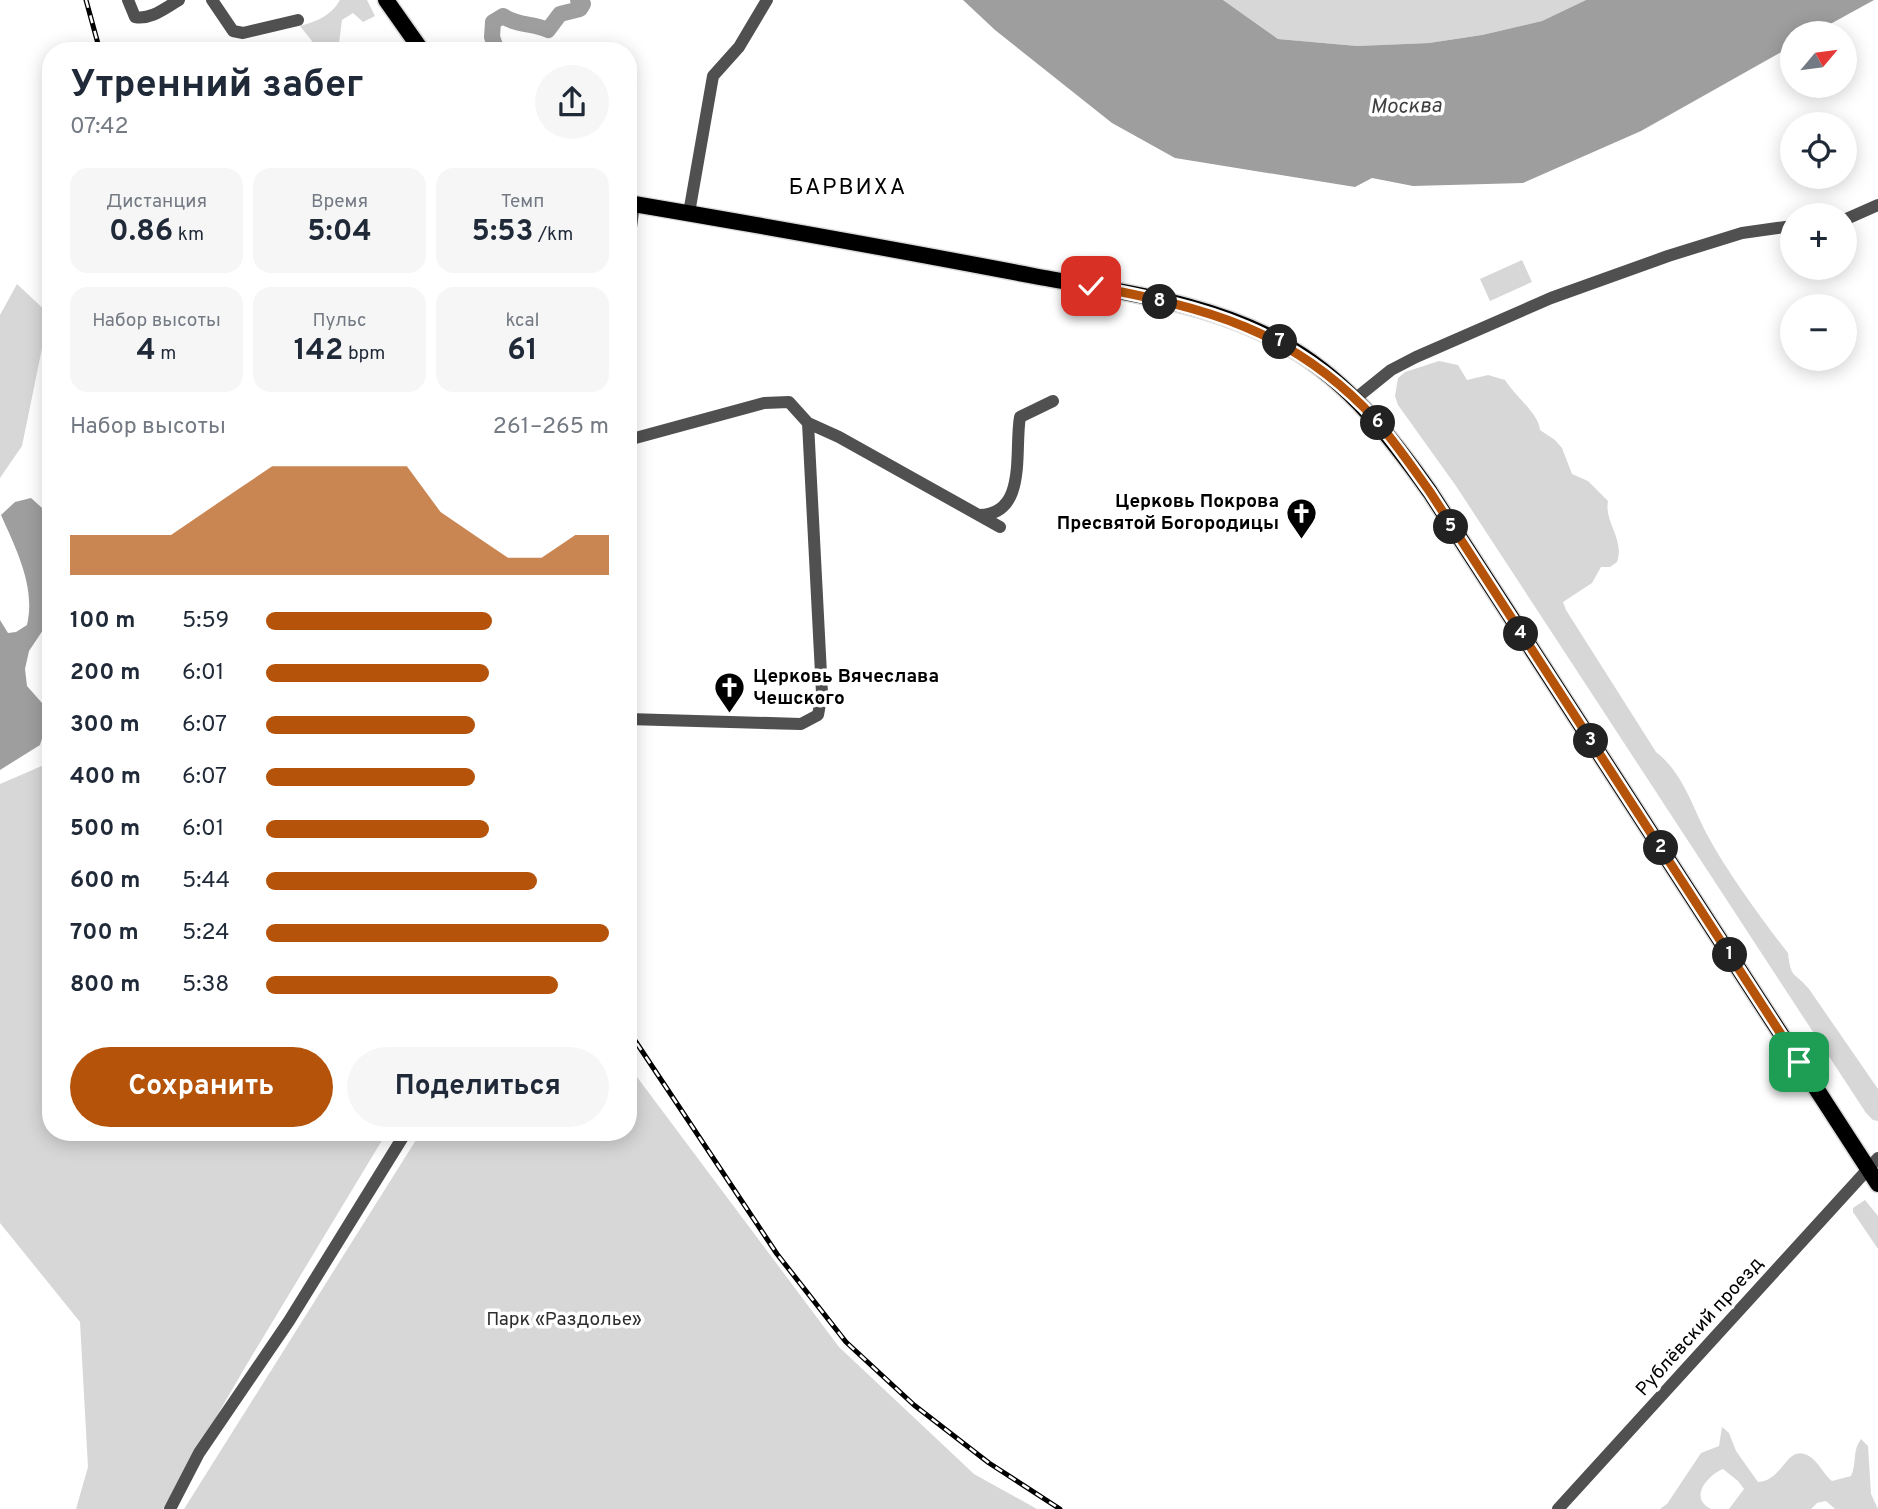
<!DOCTYPE html>
<html lang="ru">
<meta charset="utf-8">
<style>
:root{--surface:#fff;--page:#f6f6f7;--text:#1f2937;--muted:#747a83;--accent:#b45309}
body{margin:0;font-family:Overpass,sans-serif;background:var(--page);color:var(--text);height:100vh;display:flex;flex-direction:column;font-size:26px;white-space:nowrap}
*{box-sizing:border-box;margin:0}
p{font-size:23px;color:var(--muted)}
.icon{flex:none;width:38px;height:38px;fill:none;stroke:currentColor;stroke-width:2;stroke-linecap:round;stroke-linejoin:round}
.map{position:relative;flex:1;overflow:hidden}
.details{position:absolute;left:42px;top:42px;width:595px;height:1099px;display:flex;flex-direction:column;background:var(--surface);border-radius:28px;box-shadow:0 4px 18px #0003}
.details>*{flex:none}
.needle{width:46px;rotate:61deg}
.fabs{position:absolute;left:1780px;top:21px;display:grid;gap:14px}
.fabs a{display:grid;place-items:center;width:77px;height:77px;border-radius:50%;background:var(--surface);box-shadow:0 4px 18px #0003;font-size:35px}
.pin{position:absolute;display:grid;place-items:center;width:60px;height:60px;color:#fff;margin:-30px;border-radius:14px;box-shadow:0 4px 10px #0006}
.km{position:absolute;width:35px;height:35px;margin:-18px;border-radius:50%;background:#222;color:#fff;font-size:19px;line-height:35px;text-align:center}
.round{display:grid;place-items:center;flex:none;width:74px;height:74px;border-radius:37px;background:var(--page)}
.overview{display:flex;align-items:center;justify-content:space-between;height:119px;padding:0 28px}
h1{font-size:38px;font-weight:700;line-height:52px}
.figures{display:grid;grid-template-columns:repeat(3,1fr);gap:10px;height:119px;padding:7px 28px}
.figures div{display:grid;align-content:center;border-radius:18px;background:var(--page);text-align:center}
.figures b{font-size:30px;font-weight:700}
.figures small{font-size:19px;font-weight:400}
.figures p{font-size:19px}
.chart{height:196px;padding:14px 28px}
.chart p{display:flex;justify-content:space-between}
.chart svg{width:100%;height:126px;margin-top:7px;fill:var(--accent);opacity:.7}
.button{display:flex;gap:14px;margin-top:auto;padding:14px 28px}
.button a{flex:1;height:80px;border-radius:42px;background:var(--accent);color:#fff;font-size:28px;font-weight:700;line-height:80px;text-align:center}
.button a+a{background:var(--page);color:var(--text)}
ul{padding:0 28px;list-style:none;font-size:23px}
li{display:grid;grid-template-columns:112px 84px 1fr;align-items:center;height:52px}
li i{height:18px;border-radius:9px;background:var(--accent)}
.map>svg:first-child{display:block}
</style>
<div class="map">
<svg width="1878" height="1509" viewBox="0 0 1878 1509">
<rect width="100%" height="100%" fill="#fff"/>
<path fill="#d7d7d7" d="M340,0H367L375,16L363,22L353,13L342,20L338,51H308L312,41L300,26C316,22 332,15 340,0Z
M1223,0H1586L1542,21L1482,35L1429,43L1357,46L1278,39Z
M1522,260L1532,282L1490,301L1480,279Z
M17,284L49,314L22,446L0,478V315Z
M1439,361L1458,365L1467,380L1488,375L1505,380C1515,396 1539,414 1540,430L1555,440L1562,448L1572,474L1588,481L1608,501C1604,523 1625,539 1617,562L1610,567H1601L1592,583L1563,602L1566,610L1656,752C1684,774 1692,807 1709,838C1728,873 1763,921 1788,953C1791,980 1794,971 1809,989L1878,1089V1121L1873,1120L1866,1113L1456,486L1398,405L1395,396L1398,378L1405,372Z
M51,762V1132H387L247,1364L163,1509H76L88,1467L80,1322L0,1223V784Z
M628,1065L839,1347L974,1474L1037,1509H184L421,1132H628Z
M1865,1200L1878,1216V1249L1853,1212V1208Z
M1722,1427L1729,1433L1736,1451L1758,1482C1784,1481 1786,1443 1809,1456C1819,1462 1823,1474 1832,1481L1851,1476C1857,1463 1852,1451 1861,1439L1868,1446L1871,1494L1878,1509H1835L1826,1501L1817,1503L1811,1509H1729L1744,1489L1738,1481L1723,1469C1708,1475 1688,1498 1711,1509H1660L1667,1504L1701,1453L1719,1446Z"/>
<path fill="#9e9e9e" d="M963,0H1223L1278,39L1357,46L1429,43L1482,35L1542,21L1586,0H1874L1814,33H1792V46L1641,131L1523,183L1413,186L1372,178L1355,187L1175,158L1112,123L995,30Z
M31,498L51,516V618L29,651L25,669L27,686L50,712L40,745L0,770V620L8,633L16,632L27,625C36,587 16,549 1,515L15,502Z"/>
<g fill="none" stroke-linecap="round" stroke-linejoin="round">
<path stroke="#9e9e9e" stroke-width="16" d="M497,51L492,37L493,22L503,16C518,26 532,23 548,30L560,14L580,9L583,4L578,0"/>
<defs>
<path id="major" d="M386,0L422,51
M628,203C764,226 899,250 1034,276C1119,292 1216,302 1292,349C1350,384 1391,437 1430,492L1878,1184"/>
</defs>
<use href="#major" stroke="#dbdbdb" stroke-width="19"/>
<path stroke="#505050" stroke-width="12" d="M128,0L135,17C151,20 165,8 179,0
M212,0L233,31L243,33L298,20
M689,213L713,76L739,47L767,0
M1844,220L1878,205
M628,251L634,204
M1355,399L1391,370L1416,357L1551,298L1668,256L1742,233L1792,226
M628,440L764,403L789,402L808,423L839,437L1000,527
M979,515C1028,515 1014,450 1020,417L1053,401
M628,719L801,724L818,715L822,693L808,423
M170,1509L199,1453L289,1321L406,1132
M1558,1509L1878,1158"/>
<use href="#major" stroke="#000" stroke-width="16"/>
<defs>
<path id="rail" d="M86,0L100,51
M628,1030L777,1254L846,1342L914,1405L989,1463L1060,1509"/>
</defs>
<use href="#rail" stroke="#000" stroke-width="5"/>
<use href="#rail" stroke="#fff" stroke-width="2.5" stroke-dasharray="8" stroke-linecap="butt"/>
</g>
<g fill="none" stroke-linecap="round" stroke-linejoin="round">
<defs>
<path id="route" d="M1091,286C1207,308 1292,329 1375,419C1395,442 1412,467 1430,492L1799,1062"/>
</defs>
<use href="#route" stroke="#fff" stroke-width="14"/>
<use href="#route" stroke="#b45309" stroke-width="9"/>
</g>
<defs>
<symbol id="church-pin" viewBox="-11 -11 22 30"><path d="M0 17L-7.5 6A9.5 9.5 0 1 1 7.5 6Z" fill="#000" stroke="#fff"/><path d="M-1.2-6h2.4v3.5h3.3v2.4h-3.3V6h-2.4V-.1h-3.3v-2.4h3.3Z" fill="#fff"/></symbol>
</defs>
<g fill-rule="evenodd">
<use href="#church-pin" x="1284" y="496" width="35" height="47"/>
<use href="#church-pin" x="712" y="670" width="35" height="47"/>
</g>
<g text-anchor="middle" dominant-baseline="central" stroke-width="7" stroke-linejoin="round" paint-order="stroke">
<g font-size="19" font-weight="bold" fill="#000" stroke="#fff" text-anchor="end">
<text x="1279" y="502">Церковь Покрова<tspan x="1279" dy="22">Пресвятой Богородицы</tspan></text>
<text x="753" y="677" text-anchor="start">Церковь Вячеслава<tspan x="753" dy="22">Чешского</tspan></text>
</g>
<g font-size="19" fill="#2e2e2e" stroke="#fff">
<text x="564" y="1320">Парк «Раздолье»</text>
</g>
<g font-size="19" fill="#000" stroke="#fff">
<text transform="translate(1700 1327) rotate(-48)">Рублёвский проезд</text>
</g>
<g font-size="21" font-style="italic" fill="#3f3f3f" stroke="#fff">
<text transform="translate(1406 107) rotate(-1)">Москва</text>
</g>
<g font-size="23" letter-spacing="2" fill="#000" stroke="#fff">
<text x="848" y="188">БАРВИХА</text>
</g>
</g>
</svg>
<div class="fabs">
<a><svg class="needle" viewBox="-14 -14 28 28"><path d="M0-13l5 13h-10z" fill="#e53935"/><path d="M0 13l5-13h-10z" fill="#747a83"/></svg></a>
<a><svg class="icon" aria-label="locate" viewBox="0 0 24 24"><circle cx="12" cy="12" r="6"/><path d="M12 2v4M12 18v4M2 12h4M18 12h4"/></svg></a>
<a>+</a>
<a>−</a>
</div>
<div class="pin" style="left:1799px;top:1062px;background:#1e9e55"><svg class="icon" aria-label="arrive" viewBox="0 0 24 24"><path d="M6 21V4h12l-3 4 3 4H6"/></svg></div>
<div class="pin" style="left:1091px;top:286px;background:#d93025"><svg class="icon" aria-label="check" viewBox="0 0 24 24"><path d="M5 12l5 5 9-10"/></svg></div>
<b class="km" style="left:1730px;top:955px">1</b>
<b class="km" style="left:1661px;top:848px">2</b>
<b class="km" style="left:1591px;top:741px">3</b>
<b class="km" style="left:1521px;top:634px">4</b>
<b class="km" style="left:1451px;top:527px">5</b>
<b class="km" style="left:1378px;top:423px">6</b>
<b class="km" style="left:1280px;top:342px">7</b>
<b class="km" style="left:1160px;top:302px">8</b>
<section class="details">
<div class="overview"><div><h1>Утренний забег</h1><p>07:42</p></div><a class="round"><svg class="icon" aria-label="share" viewBox="0 0 24 24"><path d="M12 15V3M7 8l5-5 5 5M5 13v7h14v-7"/></svg></a></div>
<div class="figures">
<div><p>Дистанция</p><b>0.86<small> km</small></b></div>
<div><p>Время</p><b>5:04</b></div>
<div><p>Темп</p><b>5:53<small> /km</small></b></div>
</div>
<div class="figures">
<div><p>Набор высоты</p><b>4<small> m</small></b></div>
<div><p>Пульс</p><b>142<small> bpm</small></b></div>
<div><p>kcal</p><b>61</b></div>
</div>
<div class="chart"><p><span>Набор высоты</span>261–265 m</p>
<svg viewBox="0 0 160 44" preserveAspectRatio="none"><path d="M0 44V30L10 30L20 30L30 30L40 22L50 14L60 6L70 6L80 6L90 6L100 6L110 22L120 30L130 38L140 38L150 30L160 30V44z"/></svg>
</div>
<ul>
<li><b>100 m</b>5:59<i style="width:66%"></i></li>
<li><b>200 m</b>6:01<i style="width:65%"></i></li>
<li><b>300 m</b>6:07<i style="width:61%"></i></li>
<li><b>400 m</b>6:07<i style="width:61%"></i></li>
<li><b>500 m</b>6:01<i style="width:65%"></i></li>
<li><b>600 m</b>5:44<i style="width:79%"></i></li>
<li><b>700 m</b>5:24<i style="width:100%"></i></li>
<li><b>800 m</b>5:38<i style="width:85%"></i></li>
</ul>
<div class="button"><a>Сохранить</a><a>Поделиться</a></div>
</section>
</div>
